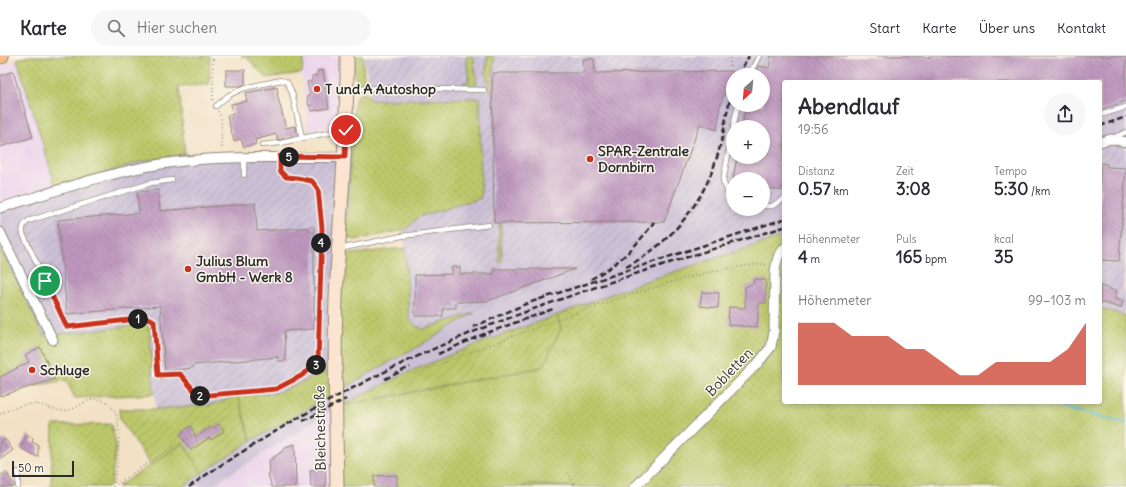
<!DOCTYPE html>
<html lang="de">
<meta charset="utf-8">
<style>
:root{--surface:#fff;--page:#f7f7f7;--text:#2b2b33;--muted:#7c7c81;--line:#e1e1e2;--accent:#c8321e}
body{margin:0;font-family:Delius,sans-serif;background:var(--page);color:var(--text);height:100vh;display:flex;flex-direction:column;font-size:15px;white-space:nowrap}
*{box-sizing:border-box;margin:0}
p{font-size:13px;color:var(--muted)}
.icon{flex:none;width:22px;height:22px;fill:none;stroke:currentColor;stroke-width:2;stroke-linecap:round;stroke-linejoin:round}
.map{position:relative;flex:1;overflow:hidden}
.sheet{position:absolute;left:782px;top:24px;width:320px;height:324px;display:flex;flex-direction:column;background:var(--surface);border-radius:4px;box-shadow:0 2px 6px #0003}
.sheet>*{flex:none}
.needle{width:26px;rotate:206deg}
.tools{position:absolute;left:726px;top:12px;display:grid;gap:8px}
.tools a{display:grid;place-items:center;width:44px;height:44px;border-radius:50%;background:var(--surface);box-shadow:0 2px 6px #0003;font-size:20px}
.scale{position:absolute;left:12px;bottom:10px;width:62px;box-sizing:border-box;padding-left:4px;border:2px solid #2b2b2b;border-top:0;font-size:11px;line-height:14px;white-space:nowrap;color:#2b2b2b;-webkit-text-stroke:3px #fbf7ec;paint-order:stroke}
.pin{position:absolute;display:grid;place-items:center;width:34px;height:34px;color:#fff;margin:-17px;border:2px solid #fff;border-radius:50%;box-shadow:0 1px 4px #0007}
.km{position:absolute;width:20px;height:20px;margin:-10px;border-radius:50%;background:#222;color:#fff;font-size:11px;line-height:20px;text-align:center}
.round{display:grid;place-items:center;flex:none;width:42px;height:42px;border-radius:21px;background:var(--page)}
.headline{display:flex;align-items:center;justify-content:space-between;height:68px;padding:0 16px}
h1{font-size:22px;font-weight:700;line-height:30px}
.figures{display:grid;grid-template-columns:repeat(3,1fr);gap:6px;height:68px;padding:4px 16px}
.figures div{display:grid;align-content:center}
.figures b{font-size:17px;font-weight:700}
.figures small{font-size:11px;font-weight:400}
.figures p{font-size:11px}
.chart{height:112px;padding:8px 16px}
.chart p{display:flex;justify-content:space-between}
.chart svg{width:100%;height:72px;margin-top:4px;fill:var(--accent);opacity:.7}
header{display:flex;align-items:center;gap:24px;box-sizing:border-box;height:56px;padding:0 20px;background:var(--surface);border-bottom:1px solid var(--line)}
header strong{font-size:19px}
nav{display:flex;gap:22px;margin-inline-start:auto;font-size:14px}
.search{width:280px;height:36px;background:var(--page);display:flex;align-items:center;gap:10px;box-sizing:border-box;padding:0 14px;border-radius:22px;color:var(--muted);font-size:15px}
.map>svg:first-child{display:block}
</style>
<header>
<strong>Karte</strong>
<div class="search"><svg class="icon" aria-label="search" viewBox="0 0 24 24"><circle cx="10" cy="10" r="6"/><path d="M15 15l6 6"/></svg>Hier suchen</div>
<nav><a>Start</a><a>Karte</a><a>Über uns</a><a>Kontakt</a></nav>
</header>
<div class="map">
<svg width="1126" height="431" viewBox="0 0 1126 431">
<defs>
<pattern id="industrial-furrows" width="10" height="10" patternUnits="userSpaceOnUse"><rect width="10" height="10" fill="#cbbfd6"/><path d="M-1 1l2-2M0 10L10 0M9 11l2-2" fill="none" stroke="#aea4b8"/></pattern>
<pattern id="grass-dots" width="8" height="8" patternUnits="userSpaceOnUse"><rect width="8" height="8" fill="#bbc769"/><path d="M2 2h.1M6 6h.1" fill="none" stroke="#a1ab5b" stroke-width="1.8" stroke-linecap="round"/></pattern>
<pattern id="garden-furrows" width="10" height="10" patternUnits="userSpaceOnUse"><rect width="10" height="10" fill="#bbc769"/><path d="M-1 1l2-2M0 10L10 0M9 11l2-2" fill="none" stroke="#a1ab5b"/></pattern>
<pattern id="building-back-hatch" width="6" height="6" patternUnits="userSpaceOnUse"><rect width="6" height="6" fill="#bf98c0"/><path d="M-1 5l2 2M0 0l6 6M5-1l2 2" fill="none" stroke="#9b7c9c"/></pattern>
</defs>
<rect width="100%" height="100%" fill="#fbf7ec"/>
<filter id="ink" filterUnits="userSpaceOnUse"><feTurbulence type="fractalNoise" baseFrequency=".025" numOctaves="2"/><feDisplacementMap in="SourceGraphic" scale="8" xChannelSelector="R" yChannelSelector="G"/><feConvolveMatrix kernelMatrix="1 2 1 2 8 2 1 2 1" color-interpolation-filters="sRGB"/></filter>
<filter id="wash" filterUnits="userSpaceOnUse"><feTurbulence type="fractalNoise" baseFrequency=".012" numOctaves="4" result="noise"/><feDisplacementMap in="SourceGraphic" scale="16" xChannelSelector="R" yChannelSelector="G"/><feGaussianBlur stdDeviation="0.9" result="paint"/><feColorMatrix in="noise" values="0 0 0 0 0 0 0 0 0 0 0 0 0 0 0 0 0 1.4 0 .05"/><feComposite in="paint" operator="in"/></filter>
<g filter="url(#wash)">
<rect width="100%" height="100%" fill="#f3e1c5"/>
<path fill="#ebd1ec" d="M304,0H338L339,70L308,76L302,16Z
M17,3L56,132L0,151V9Z
M339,350L341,431H210L235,416Z"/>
<path fill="url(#industrial-furrows)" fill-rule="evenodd" d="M364,0H1126V56L1100,65V26H784V158L775,163L721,180L628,208L423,273L416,270L409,263L404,174L409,171L418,161L481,142L480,42L370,44ZM733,19H763V49H733ZM733,71H763V101H733ZM733,123H763V153H733Z
M1126,71V181L1123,236L1126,238V249L1124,259L1100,252V80Z
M351,97L346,177L342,199L336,312L277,337L238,340L211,349L156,353L149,268L44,280L0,191V151L140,106L185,98Z"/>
<path fill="#cbbfd6" d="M1126,56V71L1100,80V65Z
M784,158V180L637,228L557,259L470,291L339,350L210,431H182L251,385L337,335L407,296L414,293L474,257L628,208L721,180L775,163Z"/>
<path fill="url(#grass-dots)" stroke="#73794a" d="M29,0H210L209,29L179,30L185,98L140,106L56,132L17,3Z
M241,0H304L302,17L266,22L245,0Z
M354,0H363L364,29C351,26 354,11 354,0Z
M466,0H473L477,28L475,29H464L463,27L469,26Z
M487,0H494C494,13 492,26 493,39L491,37L486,18Z
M363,37L368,39L370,44L480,42L481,142L418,161L409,171L404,174L356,184L349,182L346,177L354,48L356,40Z
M499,167H501L502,206H499Z
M784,180V346H1100V252L1126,260V431H341L339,350L543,311L561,272L557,259L637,228Z
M0,191L44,280L149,268L154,338L75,342L66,324L0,337Z
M405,192L409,263L416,270L423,273L474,257L414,293L407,296L251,385L238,340L277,337L336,312L342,199Z
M111,368L116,389L111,428L107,431H51L53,369Z
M183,387L202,417L182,431H117Z"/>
<path fill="url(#garden-furrows)" stroke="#73794a" d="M557,259L561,272L543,311L339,350L411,315L470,291Z
M238,340L251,385L202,417L183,387L151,409L120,364L119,353H156L211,349Z
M528,428L575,431H521Z"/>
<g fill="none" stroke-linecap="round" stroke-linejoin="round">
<path stroke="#53bece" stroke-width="2.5" d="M782,286L784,287
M1039,346L1126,367"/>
</g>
<g id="blocks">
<path fill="url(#building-back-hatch)" d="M771,0H916L929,2V0H1121L1126,1V45L1100,54V26H784V132L782,131V135L763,131V123H733L737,101H763V71H742L746,49H763V19H756L758,10L769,12Z
M583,3H594L595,17L733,15L719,53L720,54L717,74L700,68L664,166L494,167L492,17H584Z
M226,14H245V28L239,30H226Z
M323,14L329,52L312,55L311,49L309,50L307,40H310L307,26L312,25V20L317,19V15Z
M13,15L33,81L0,91V20Z
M277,31L278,38H277L286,72L295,70L297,79L278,84L276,78L255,84L256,88L244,91L241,83L234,85L227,60L233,58L231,48L247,45L245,37Z
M1100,107L1107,108V111L1126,112L1119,205L1100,204Z
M158,134L160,155L255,147L257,175L314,171V273L284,275L286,305H278V301L193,309V312L165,315L160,250L67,258L58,164L139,157L137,136Z
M452,211H460V218H494V213H575L488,245L456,246V252H443V260H415V219L452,218Z
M754,223L766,224V247H759L757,271L728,269L729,251L745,252V231L754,227Z
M1100,230L1117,235L1115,243L1123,245L1121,252L1100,246Z
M702,236L719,237L718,252L700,250Z
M40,291L55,323L0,340V321L29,306L25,299Z
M220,368L224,375L211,384L209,382L191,394L180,378L183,377L182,375L191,370L196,381L210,372V373Z
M27,379L33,382L32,386L38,389V401L20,392Z
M5,383L13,394L0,404V386Z
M295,388L296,431H272L268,418H270L269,405L285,393V391Z
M325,413L326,431H311L310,414Z
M6,416L14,428V431H0V420Z
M397,419V431H374V420Z"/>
</g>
</g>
<g filter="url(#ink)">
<use href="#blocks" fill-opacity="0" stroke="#8f8678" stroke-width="1"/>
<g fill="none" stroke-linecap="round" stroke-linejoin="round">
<defs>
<path id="lane" d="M749,19L759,0
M349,33L392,32L484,34
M216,50L229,39L244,32L281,24L287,26L292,37L302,82L344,74
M1100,59L1126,51
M733,71L738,49
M733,73L723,125L729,139L733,142
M1113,82L1126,76
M262,89L281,87L302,82
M244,101V119
M172,124L151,127L28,165C23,169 22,172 23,178L67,271L146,262L151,263L154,265L155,270L158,319L180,318L199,340L276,333L301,320L318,307L322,172L318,133L312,125L297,122L286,121L280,115V101
M763,150H772L784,143
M339,193L402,180L489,169
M18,431V416"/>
<path id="street" d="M1100,86L1111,83L1126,86
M0,152C53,136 106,117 161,108C223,98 283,103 345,101
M0,176L53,284
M635,431L758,307L771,291L774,275L775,214L778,201L784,192"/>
<path id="secondary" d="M337,431C336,368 334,305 336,243C339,162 348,81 347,0"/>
<path id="primary" d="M0,0H1"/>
</defs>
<use href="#lane" stroke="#8f8678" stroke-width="6"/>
<use href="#street" stroke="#8f8678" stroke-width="11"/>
<use href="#secondary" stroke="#8f8678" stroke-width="15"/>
<use href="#primary" stroke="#8f8678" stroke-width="17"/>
<path stroke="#8f8678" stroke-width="1.5" stroke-dasharray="1 3" stroke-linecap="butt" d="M730,15V0
M213,44V0
M218,55L221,62L222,94
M415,318C480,292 546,267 612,245C661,229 717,210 768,208
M0,358C13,352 26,346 41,349C49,351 56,355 65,355C76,354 85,343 95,343C131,343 117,410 113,431
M568,416L576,431
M113,431C149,405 186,382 226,362"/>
<use href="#lane" stroke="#fff" stroke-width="4.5"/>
<use href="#street" stroke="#fff" stroke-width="9"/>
<use href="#secondary" stroke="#fce5d0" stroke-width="13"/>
<use href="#primary" stroke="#f8bd89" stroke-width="15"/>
<path stroke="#2b2b2b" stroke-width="2.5" stroke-dasharray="6 3" stroke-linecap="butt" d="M738,19L749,0
M1100,70L1126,61
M626,211C672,187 706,144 719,94C725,74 726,54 733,34
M591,223C617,209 637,190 654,166
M473,271L528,247L784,163
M438,298L484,278L553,253
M385,323L410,311
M303,365L346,343
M189,431C208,417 227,405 247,393C321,346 401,305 483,272C581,234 683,202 784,171"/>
</g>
</g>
<g fill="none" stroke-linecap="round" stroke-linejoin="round" filter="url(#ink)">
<defs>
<path id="route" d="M45,225L67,271L146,262L151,263L154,265L158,319L180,318L199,340L276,333L301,320L318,307L322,172L318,133L312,125L297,122L286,121L280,115V100L345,101L346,74"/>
</defs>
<use href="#route" stroke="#fff" stroke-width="8"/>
<use href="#route" stroke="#c8321e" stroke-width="5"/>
</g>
<g fill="#c8321e" stroke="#fbf7ec" stroke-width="1.5">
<circle cx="317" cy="33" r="4"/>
<circle cx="590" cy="103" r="4"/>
<circle cx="188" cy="213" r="4"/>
<circle cx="32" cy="314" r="4"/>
</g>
<g text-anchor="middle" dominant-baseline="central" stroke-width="3" stroke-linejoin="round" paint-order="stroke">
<g font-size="14" font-weight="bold" fill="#2b2b2b" stroke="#fbf7ec" text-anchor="start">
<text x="325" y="33">T und A Autoshop</text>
<text x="598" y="95">SPAR-Zentrale<tspan x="598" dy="16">Dornbirn</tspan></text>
<text x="196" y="205">Julius Blum<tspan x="196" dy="16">GmbH - Werk 8</tspan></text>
<text x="40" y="314">Schluge</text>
</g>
<g font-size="14" fill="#2b2b2b" stroke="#fbf7ec">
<text transform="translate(729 316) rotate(-46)">Bobletten</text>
<text transform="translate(320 372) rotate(-91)">Bleichestraße</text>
</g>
</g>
</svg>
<div class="tools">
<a><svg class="needle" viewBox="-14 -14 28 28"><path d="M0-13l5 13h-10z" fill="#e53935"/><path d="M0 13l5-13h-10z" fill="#7c7c81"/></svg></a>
<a>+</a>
<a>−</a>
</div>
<div class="scale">50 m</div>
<div class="pin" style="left:45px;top:225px;background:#1e9e55"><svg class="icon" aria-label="arrive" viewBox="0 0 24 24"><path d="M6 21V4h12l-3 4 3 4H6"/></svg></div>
<div class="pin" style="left:346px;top:74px;background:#d93025"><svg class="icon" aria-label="check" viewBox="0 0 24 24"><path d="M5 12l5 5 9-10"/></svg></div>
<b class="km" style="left:138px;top:263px">1</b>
<b class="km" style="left:200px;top:340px">2</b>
<b class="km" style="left:316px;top:309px">3</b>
<b class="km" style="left:321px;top:187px">4</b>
<b class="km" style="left:289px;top:101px">5</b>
<section class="sheet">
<div class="headline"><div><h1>Abendlauf</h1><p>19:56</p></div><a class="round"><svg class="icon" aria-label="share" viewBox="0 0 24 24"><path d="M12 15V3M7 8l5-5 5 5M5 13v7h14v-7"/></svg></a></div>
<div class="figures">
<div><p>Distanz</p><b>0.57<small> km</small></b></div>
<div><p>Zeit</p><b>3:08</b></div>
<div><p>Tempo</p><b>5:30<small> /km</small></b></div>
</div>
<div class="figures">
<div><p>Höhenmeter</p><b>4<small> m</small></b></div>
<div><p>Puls</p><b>165<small> bpm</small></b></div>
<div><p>kcal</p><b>35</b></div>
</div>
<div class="chart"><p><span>Höhenmeter</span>99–103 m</p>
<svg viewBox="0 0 160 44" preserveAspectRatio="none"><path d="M0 44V6L10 6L20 6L30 14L40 14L50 14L60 22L70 22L80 30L90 38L100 38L110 30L120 30L130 30L140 30L150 22L160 6V44z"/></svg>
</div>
</section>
</div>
